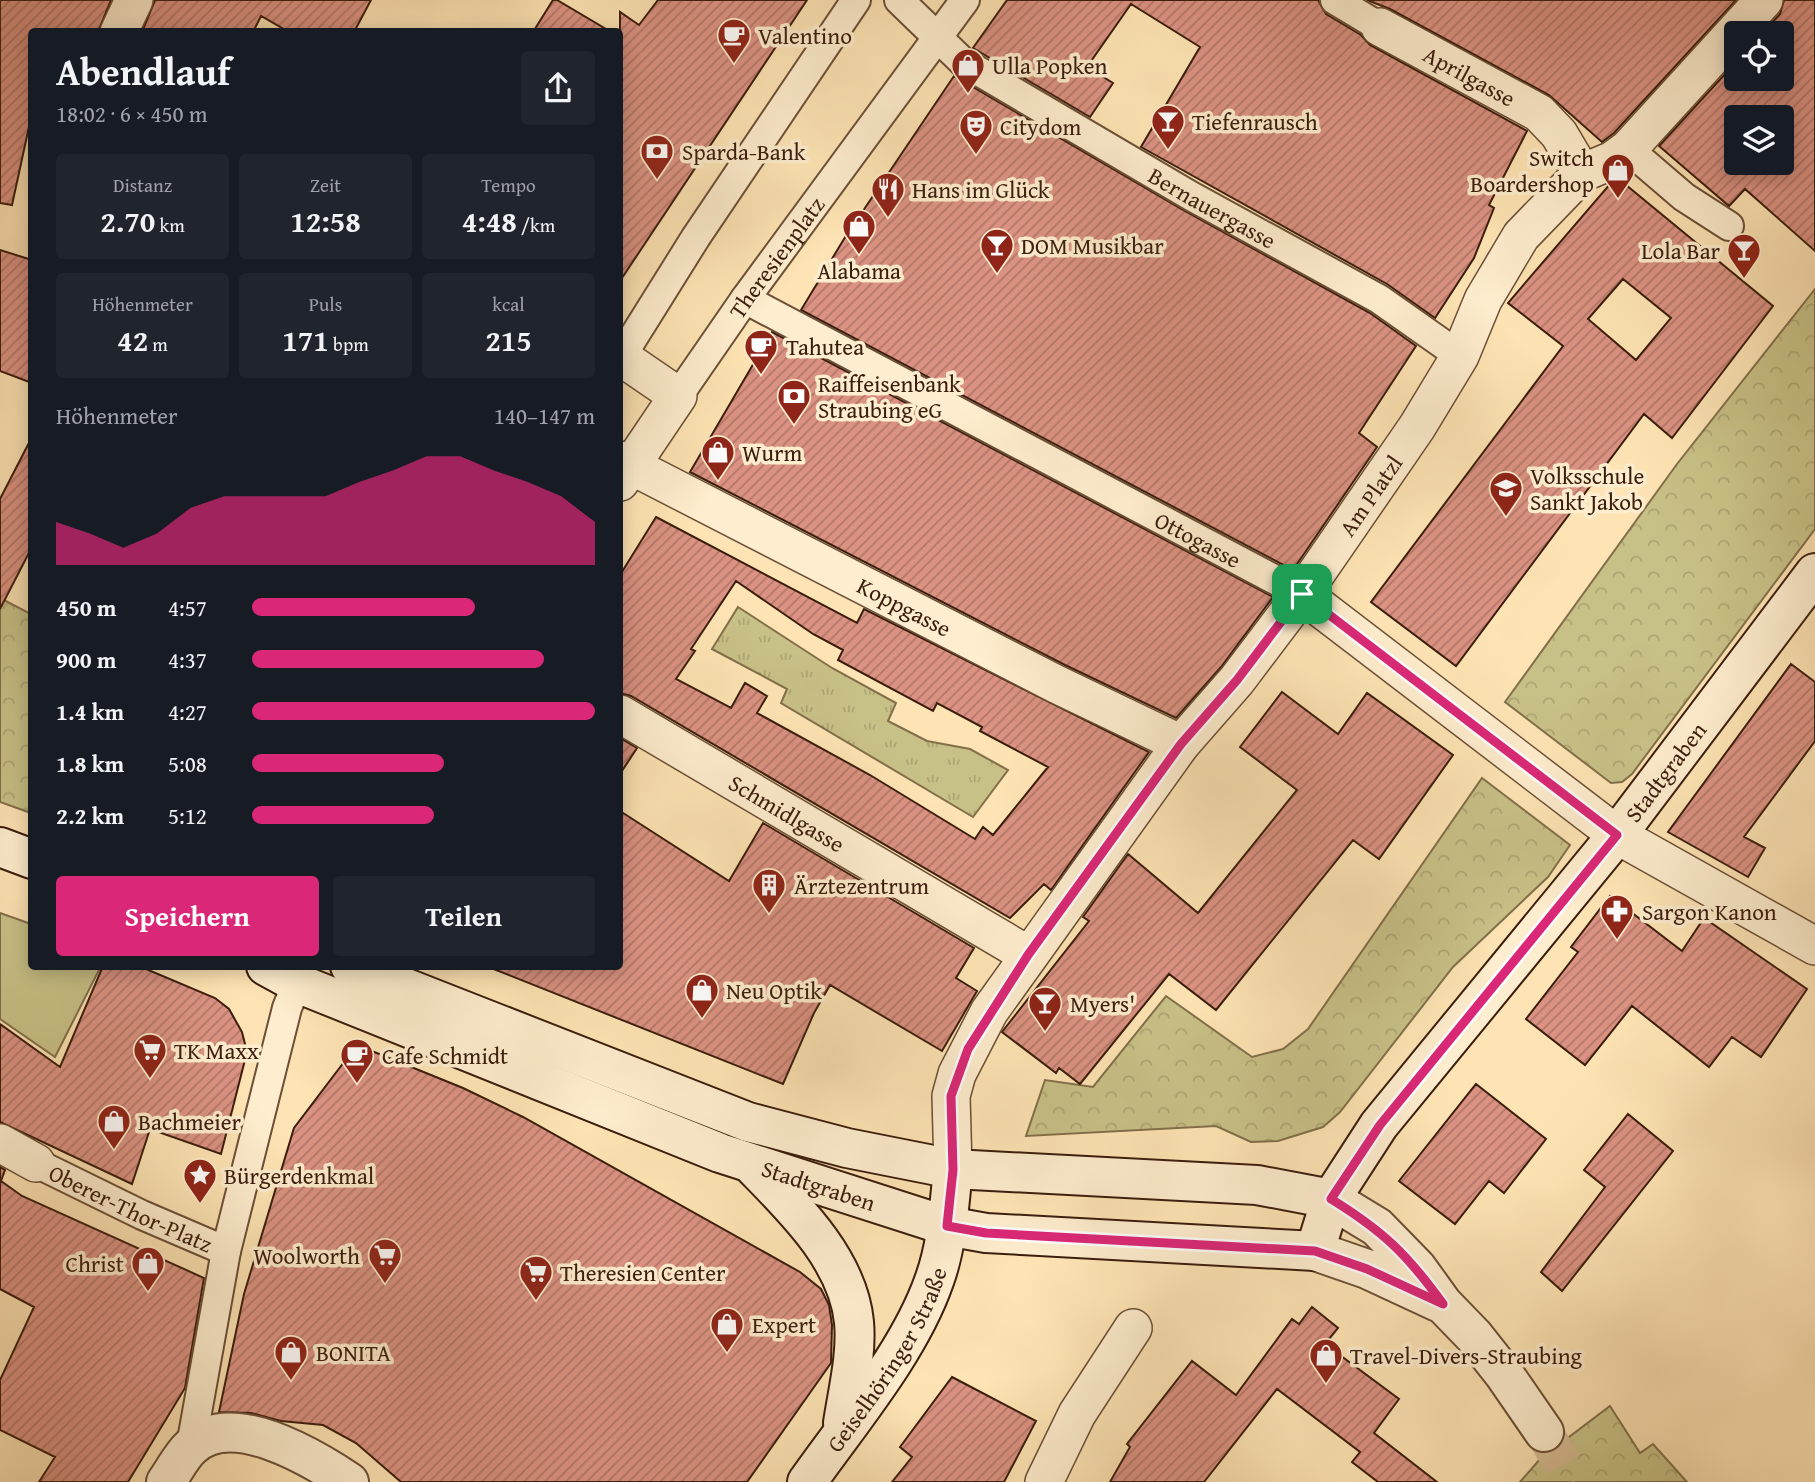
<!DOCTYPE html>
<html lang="de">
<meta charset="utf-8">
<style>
:root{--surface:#171b24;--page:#20242c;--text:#f1f3f6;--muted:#9ea1a6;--accent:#db2777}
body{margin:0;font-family:"Gentium Book Plus",serif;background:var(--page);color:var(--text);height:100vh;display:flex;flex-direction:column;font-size:26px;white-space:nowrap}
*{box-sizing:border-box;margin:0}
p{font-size:23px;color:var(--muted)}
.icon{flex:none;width:38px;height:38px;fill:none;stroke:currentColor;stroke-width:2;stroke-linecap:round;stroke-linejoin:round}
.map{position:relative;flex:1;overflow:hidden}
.drawer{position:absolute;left:28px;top:28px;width:595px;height:942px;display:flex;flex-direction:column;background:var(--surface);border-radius:7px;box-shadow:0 4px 18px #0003}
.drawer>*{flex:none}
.fabs{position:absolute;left:1724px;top:21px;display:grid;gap:14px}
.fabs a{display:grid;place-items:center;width:70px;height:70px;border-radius:7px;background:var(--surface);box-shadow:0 4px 18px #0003;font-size:35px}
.pin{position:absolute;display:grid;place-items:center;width:60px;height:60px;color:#fff;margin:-30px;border-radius:14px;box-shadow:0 4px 10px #0006}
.round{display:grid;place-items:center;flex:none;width:74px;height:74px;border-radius:7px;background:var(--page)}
.headline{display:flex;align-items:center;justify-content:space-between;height:119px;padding:0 28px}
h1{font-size:38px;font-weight:600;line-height:52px}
.metrics{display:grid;grid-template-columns:repeat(3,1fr);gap:10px;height:119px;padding:7px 28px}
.metrics div{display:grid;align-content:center;border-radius:7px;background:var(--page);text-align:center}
.metrics b{font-size:30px;font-weight:600}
.metrics small{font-size:19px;font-weight:400}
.metrics p{font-size:19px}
.chart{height:196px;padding:14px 28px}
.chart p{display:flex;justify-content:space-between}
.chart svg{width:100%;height:126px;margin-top:7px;fill:var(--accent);opacity:.7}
.primary-button{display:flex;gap:14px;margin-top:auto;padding:14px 28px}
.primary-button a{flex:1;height:80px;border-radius:7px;background:var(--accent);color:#fff;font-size:28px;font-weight:600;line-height:80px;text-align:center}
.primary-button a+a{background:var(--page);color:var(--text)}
ul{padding:0 28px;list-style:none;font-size:23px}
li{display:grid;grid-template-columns:112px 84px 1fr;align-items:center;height:52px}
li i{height:18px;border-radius:9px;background:var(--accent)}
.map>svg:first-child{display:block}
</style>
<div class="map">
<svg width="1815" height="1482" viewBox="0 0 1815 1482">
<defs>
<pattern id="grass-tufts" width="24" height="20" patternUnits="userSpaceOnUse" patternTransform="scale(1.75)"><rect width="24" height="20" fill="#c8c187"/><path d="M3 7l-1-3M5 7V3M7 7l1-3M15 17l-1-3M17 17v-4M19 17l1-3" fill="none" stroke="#ada573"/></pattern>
<pattern id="forest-crowns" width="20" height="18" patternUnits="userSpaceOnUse" patternTransform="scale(1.75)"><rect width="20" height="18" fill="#c8c187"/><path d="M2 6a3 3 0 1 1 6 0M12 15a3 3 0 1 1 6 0" fill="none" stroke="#ada573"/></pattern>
<pattern id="building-hatch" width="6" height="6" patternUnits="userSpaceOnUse" patternTransform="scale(1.75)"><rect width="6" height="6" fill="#db9282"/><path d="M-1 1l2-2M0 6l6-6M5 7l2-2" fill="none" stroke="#b37769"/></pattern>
</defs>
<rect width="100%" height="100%" fill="#fee4b4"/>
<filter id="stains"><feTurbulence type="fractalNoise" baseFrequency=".00286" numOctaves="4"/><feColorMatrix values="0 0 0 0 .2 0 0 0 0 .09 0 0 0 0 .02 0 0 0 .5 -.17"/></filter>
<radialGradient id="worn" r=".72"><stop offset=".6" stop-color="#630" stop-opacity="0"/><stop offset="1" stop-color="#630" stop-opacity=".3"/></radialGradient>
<path fill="url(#grass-tufts)" stroke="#826f4a" stroke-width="2" d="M738,607L832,668L896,703L888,721L927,741L970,749L1008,770L973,817L781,703L787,689L712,649Z"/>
<path fill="url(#forest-crowns)" stroke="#826f4a" stroke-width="2" d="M1815,289V529L1632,774L1622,782L1611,783L1505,702L1677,464Z
M0,598L31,614V813L0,802Z
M1482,778L1570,845L1548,877L1453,967L1340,1112L1323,1127L1278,1141L1251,1142L1216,1126L1026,1136L1045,1080L1093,1087L1166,996L1252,1057L1283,1049L1308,1029Z
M1610,1406L1640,1453L1653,1444L1687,1482H1520L1540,1459Z"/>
<path fill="#c8c187" stroke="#826f4a" stroke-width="2" d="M0,913L31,924L32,966H101L55,1057L0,1019Z"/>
<path fill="url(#building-hatch)" stroke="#3b1d0d" stroke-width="2" fill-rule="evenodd" d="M0,0H111L98,32H32V113L12,205L0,203Z
M155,0H371L354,32H289L261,16L253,32H142Z
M553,0H557L611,32H533Z
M658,0H807L620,281V12L639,25Z
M1007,0H1318L1326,14L1361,35L1370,45L1527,131L1489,205L1494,208L1474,258L1435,318L1387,284L1141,147L1200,47L1131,4L1087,67L1113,83L1090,117L973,48Z
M1367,0H1736L1614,133L1602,142L1549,95L1390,9Z
M1784,0H1815V251L1745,189L1729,206L1659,146L1736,62V79H1782V33H1762L1780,14ZM1736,117H1782V163H1736Z
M954,76L1183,210L1370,313L1416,346L1359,433L1377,447L1293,570L801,310L844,239Z
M1620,180L1773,306L1672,438L1644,414L1456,666L1371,602L1563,346L1508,303L1610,184ZM1623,279L1671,318L1636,360L1588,319Z
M0,250L32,260V383L0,371Z
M772,332L1273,597L1221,667L1176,718L1065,665L690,472Z
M32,437V547L0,609V499Z
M656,517L857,623L864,609L1149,752L1051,890L1044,884L1010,918L631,696L620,693V575ZM736,581L813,634L843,650L838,660L933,711L937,703L982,727L980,731L1048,767L993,835L983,827L975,839L870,775L757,713L767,696L745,683L731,708L676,679L695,651L691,649Z
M1791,664L1815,682V741L1744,837L1765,848L1748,877L1668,832Z
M1282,692L1338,734L1367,693L1453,755L1379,859L1353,840L1216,1010L1169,974L1080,1084L1059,1068L1056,1073L1002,1032L1089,921L1083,917L1128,854L1198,913L1297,790L1240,747Z
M620,738L637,748L620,774Z
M620,811L729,881L763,823L974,948L956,978L977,991L942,1051L830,985L814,1013L783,1084L491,968L620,966Z
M1610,896L1682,951L1704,918L1807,989L1761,1057L1732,1037L1709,1067L1632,1006L1585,1065L1526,1019L1578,952L1571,947Z
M103,966H139L215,998L229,1009L242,1032L247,1052L221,1154L150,1129L132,1184L0,1122V1024L60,1067Z
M357,1045L463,1088L523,1117L800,1272L821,1289L829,1305L832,1325L831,1363L747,1482H401L356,1443L323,1425L281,1421L251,1413L219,1412L244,1294L294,1128Z
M1476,1084L1546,1139L1504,1193L1489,1181L1455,1224L1399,1181Z
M1628,1114L1673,1151L1562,1291L1541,1272L1605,1187L1584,1170Z
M0,1167L5,1170L1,1181L22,1196L204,1278L185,1388L128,1482H39L55,1457L0,1430V1380L34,1307L0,1289Z
M1312,1307L1338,1328L1325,1344L1399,1399L1374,1433L1437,1482H1378L1352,1462L1360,1452L1277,1389L1204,1482H1110L1130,1447L1127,1444L1192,1361L1236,1395L1292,1319L1299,1324Z
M952,1377L1036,1421L1004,1482H892L912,1457L900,1447Z"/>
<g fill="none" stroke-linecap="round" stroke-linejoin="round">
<path stroke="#d7bc93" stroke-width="38" stroke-dasharray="38 19" stroke-linecap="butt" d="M1544,1432L1573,1482"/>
<defs>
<g id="pedestrian">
<path id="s1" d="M899,0L963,62L1191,196L1379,299L1460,356"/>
<path d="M1335,0L1380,27"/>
<path d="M1628,149L1684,197L1729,226"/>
<path id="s2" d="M745,299L1302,594"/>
<path d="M621,357L696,237L856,0"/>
<path id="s3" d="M678,396L745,299L965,0"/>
<path id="s4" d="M36,1163L142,1215L226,1251"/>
<path d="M191,1446L226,1251L287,1008L297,983"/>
</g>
<g id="minor">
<path id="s5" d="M1380,27L1539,113L1559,134L1582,173"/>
<path d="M119,32L134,0"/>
<path d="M620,360L621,357L678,396L620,482"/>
<path id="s6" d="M620,460L1056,684L1181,744"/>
<path d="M1302,594L1617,835L1815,946"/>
<path id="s7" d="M620,714L1028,955"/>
<path d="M0,1143L36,1163"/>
<path id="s8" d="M953,1169L951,1096L957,1074L989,1012L1181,744L1237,680L1302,594L1417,427L1460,356L1483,300L1521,236L1582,173L1613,160L1628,149L1764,0"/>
<path d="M1044,1482L1077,1414L1133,1328"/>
</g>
<path id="tertiary" d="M1331,1199L1377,1227L1417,1268L1443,1304L1474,1336L1504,1374L1544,1432
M1315,1251L1367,1269L1438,1302
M166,1482C174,1471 181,1456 191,1447C231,1408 313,1458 349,1482"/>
<g id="secondary">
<path d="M0,847L32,859"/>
<path id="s9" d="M266,966L297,983L720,1153L947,1226L986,1233L1315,1251L1331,1199L1379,1125L1617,835L1815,573"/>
<path d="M350,966L748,1122L847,1148L953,1169L1257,1185L1331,1199"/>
<path d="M754,1167C795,1209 848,1260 854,1322C857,1355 848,1390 843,1423"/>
<path id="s10" d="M807,1482C850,1421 909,1352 934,1281C947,1246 949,1207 953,1169"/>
</g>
</defs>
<use href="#pedestrian" stroke="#6c4f37" stroke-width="32"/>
<use href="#minor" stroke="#6c4f37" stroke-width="40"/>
<use href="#tertiary" stroke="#6c4f37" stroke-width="42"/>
<use href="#secondary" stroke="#3b1d0d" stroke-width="42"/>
<use href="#pedestrian" stroke="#feedce" stroke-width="28"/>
<use href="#minor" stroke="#feedce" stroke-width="37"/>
<use href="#tertiary" stroke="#feedce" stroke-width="38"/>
<use href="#secondary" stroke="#feedce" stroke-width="38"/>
</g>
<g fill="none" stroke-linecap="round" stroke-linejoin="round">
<defs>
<path id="route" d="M1302,594L1617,835L1380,1125L1331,1199C1383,1231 1407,1254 1443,1304L1367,1269L1315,1251L986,1233L947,1226L953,1170L951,1096L968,1049L1028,955L1181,744L1237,680Z"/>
</defs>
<use href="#route" stroke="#fff" stroke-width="14"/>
<use href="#route" stroke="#db2777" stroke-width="9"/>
</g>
<defs>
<symbol id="cafe-pin" viewBox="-11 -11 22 30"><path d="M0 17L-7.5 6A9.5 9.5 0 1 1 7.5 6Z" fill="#8f2418" stroke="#feedce"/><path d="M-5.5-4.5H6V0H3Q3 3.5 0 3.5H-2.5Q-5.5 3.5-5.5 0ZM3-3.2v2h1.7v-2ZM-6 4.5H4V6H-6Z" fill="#fff"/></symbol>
<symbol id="shop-pin" viewBox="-11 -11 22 30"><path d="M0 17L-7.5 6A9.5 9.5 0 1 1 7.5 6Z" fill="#8f2418" stroke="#feedce"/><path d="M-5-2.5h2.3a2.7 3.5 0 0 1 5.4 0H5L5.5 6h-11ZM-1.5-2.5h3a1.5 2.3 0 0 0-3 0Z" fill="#fff"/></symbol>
<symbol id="bar-pin" viewBox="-11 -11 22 30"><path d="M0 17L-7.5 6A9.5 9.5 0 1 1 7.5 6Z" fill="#8f2418" stroke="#feedce"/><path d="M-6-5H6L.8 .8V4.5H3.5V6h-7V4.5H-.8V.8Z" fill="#fff"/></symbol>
<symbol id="theatre-pin" viewBox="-11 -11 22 30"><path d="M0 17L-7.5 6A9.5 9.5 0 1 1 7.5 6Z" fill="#8f2418" stroke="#feedce"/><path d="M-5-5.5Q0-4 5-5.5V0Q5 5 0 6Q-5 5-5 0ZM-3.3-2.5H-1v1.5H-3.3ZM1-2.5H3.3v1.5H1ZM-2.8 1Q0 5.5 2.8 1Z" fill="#fff"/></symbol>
<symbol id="bank-pin" viewBox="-11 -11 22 30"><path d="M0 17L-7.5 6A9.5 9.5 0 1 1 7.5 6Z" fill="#8f2418" stroke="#feedce"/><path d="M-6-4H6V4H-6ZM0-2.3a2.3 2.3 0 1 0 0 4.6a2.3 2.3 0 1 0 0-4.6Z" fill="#fff"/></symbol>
<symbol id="restaurant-pin" viewBox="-11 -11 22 30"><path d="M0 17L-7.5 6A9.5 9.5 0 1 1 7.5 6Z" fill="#8f2418" stroke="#feedce"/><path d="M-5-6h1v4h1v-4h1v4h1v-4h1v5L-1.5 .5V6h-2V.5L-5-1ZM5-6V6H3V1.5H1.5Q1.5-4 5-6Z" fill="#fff"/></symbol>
<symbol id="school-pin" viewBox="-11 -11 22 30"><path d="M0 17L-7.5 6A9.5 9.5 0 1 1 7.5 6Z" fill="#8f2418" stroke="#feedce"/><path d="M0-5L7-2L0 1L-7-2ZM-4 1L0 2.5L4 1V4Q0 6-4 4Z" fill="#fff"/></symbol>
<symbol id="building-pin" viewBox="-11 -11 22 30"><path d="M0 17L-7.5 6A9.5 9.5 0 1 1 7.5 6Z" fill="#8f2418" stroke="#feedce"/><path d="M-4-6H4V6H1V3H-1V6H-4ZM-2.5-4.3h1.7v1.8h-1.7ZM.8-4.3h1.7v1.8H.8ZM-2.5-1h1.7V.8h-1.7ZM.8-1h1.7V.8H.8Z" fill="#fff"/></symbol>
<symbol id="pharmacy-pin" viewBox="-11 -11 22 30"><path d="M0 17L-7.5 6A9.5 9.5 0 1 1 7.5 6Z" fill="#8f2418" stroke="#feedce"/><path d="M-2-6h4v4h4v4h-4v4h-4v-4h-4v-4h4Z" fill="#fff"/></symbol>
<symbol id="supermarket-pin" viewBox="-11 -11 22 30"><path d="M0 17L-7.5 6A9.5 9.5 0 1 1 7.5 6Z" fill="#8f2418" stroke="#feedce"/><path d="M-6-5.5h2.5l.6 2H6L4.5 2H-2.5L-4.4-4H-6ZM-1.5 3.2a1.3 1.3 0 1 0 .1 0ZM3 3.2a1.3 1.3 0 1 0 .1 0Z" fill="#fff"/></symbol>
<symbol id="sight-pin" viewBox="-11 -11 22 30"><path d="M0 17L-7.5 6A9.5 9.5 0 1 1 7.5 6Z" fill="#8f2418" stroke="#feedce"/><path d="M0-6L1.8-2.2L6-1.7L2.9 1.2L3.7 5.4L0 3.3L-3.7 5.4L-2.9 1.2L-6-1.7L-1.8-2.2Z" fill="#fff"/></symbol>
</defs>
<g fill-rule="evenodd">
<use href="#cafe-pin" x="715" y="16" width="38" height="52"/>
<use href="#shop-pin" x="949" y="46" width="38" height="52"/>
<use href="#bar-pin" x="1149" y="102" width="38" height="52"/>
<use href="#theatre-pin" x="957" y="107" width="38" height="52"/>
<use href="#bank-pin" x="638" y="132" width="38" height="52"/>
<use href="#shop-pin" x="1599" y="151" width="38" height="52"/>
<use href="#restaurant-pin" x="869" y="170" width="38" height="52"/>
<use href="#shop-pin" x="840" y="207" width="38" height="52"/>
<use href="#bar-pin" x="978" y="226" width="38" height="52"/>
<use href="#bar-pin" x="1725" y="231" width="38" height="52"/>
<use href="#cafe-pin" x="742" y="327" width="38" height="52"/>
<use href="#bank-pin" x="775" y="377" width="38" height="52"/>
<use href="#shop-pin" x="699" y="433" width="38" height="52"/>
<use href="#school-pin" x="1487" y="469" width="38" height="52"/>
<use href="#building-pin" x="750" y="866" width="38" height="52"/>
<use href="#pharmacy-pin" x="1598" y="892" width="38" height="52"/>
<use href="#shop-pin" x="683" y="971" width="38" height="52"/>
<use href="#bar-pin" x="1026" y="984" width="38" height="52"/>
<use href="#supermarket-pin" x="131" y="1031" width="38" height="52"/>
<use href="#cafe-pin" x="338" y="1036" width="38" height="52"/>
<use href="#shop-pin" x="95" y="1102" width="38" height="52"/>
<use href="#sight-pin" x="181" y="1156" width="38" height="52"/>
<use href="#supermarket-pin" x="366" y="1236" width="38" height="52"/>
<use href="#shop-pin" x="129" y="1244" width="38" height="52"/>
<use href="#supermarket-pin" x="517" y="1253" width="38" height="52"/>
<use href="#shop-pin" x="708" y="1305" width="38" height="52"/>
<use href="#shop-pin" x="272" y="1333" width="38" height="52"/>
<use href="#shop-pin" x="1307" y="1336" width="38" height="52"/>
</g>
<g text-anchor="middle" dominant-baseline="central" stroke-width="7" stroke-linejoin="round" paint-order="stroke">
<g font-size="23" fill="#3b1d0d" stroke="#feedce" text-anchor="start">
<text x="758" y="35">Valentino</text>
<text x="992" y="65">Ulla Popken</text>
<text x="1192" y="121">Tiefenrausch</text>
<text x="1000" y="126">Citydom</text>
<text x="682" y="151">Sparda-Bank</text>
<text x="1594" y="157" text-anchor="end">Switch<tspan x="1594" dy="26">Boardershop</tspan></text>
<text x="912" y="189">Hans im Glück</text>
<text x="1021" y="245">DOM Musikbar</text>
<text x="1720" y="250" text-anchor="end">Lola Bar</text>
<text x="859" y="270" text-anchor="middle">Alabama</text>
<text x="786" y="346">Tahutea</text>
<text x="818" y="383">Raiffeisenbank<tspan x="818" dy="26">Straubing eG</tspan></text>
<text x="742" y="452">Wurm</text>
<text x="1530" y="475">Volksschule<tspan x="1530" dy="26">Sankt Jakob</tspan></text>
<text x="794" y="885">Ärztezentrum</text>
<text x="1642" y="911">Sargon Kanon</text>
<text x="726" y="990">Neu Optik</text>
<text x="1070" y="1003">Myers'</text>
<text x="174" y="1050">TK Maxx</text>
<text x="382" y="1055">Cafe Schmidt</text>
<text x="138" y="1121">Bachmeier</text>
<text x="224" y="1175">Bürgerdenkmal</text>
<text x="360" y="1255" text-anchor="end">Woolworth</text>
<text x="124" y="1263" text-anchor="end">Christ</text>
<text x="560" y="1272">Theresien Center</text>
<text x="752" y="1324">Expert</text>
<text x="316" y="1352">BONITA</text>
<text x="1350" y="1355">Travel-Divers-Straubing</text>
</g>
<g font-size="23" fill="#3b1d0d" stroke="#feedce">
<text stroke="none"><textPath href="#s5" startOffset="102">Aprilgasse</textPath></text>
<text stroke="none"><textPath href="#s1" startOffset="378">Bernauergasse</textPath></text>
<text stroke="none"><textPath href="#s3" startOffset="170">Theresienplatz</textPath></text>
<text stroke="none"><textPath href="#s8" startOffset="808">Am Platzl</textPath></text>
<text stroke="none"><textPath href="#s2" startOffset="513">Ottogasse</textPath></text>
<text stroke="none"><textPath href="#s6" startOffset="320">Koppgasse</textPath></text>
<text stroke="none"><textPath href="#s9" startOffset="1696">Stadtgraben</textPath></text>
<text stroke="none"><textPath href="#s7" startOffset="194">Schmidlgasse</textPath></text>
<text stroke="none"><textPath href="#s9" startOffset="595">Stadtgraben</textPath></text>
<text stroke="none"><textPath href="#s4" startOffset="105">Oberer-Thor-Platz</textPath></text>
<text stroke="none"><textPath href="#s10" startOffset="147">Geiselhöringer Straße</textPath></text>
</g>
</g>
<rect width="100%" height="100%" filter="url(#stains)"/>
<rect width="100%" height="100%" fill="url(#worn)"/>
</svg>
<div class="fabs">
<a><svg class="icon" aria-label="locate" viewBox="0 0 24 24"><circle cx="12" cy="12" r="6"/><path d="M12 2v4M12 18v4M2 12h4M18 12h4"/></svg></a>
<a><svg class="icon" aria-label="layers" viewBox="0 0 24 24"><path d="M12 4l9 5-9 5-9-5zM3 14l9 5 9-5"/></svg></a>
</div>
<div class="pin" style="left:1302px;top:594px;background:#1e9e55"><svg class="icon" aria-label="arrive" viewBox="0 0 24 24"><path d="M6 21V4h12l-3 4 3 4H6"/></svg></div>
<section class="drawer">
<div class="headline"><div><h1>Abendlauf</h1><p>18:02 · 6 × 450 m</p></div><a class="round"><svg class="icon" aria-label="share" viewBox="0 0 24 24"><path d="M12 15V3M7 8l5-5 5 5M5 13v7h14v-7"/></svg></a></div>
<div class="metrics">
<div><p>Distanz</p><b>2.70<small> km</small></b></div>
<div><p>Zeit</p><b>12:58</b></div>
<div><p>Tempo</p><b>4:48<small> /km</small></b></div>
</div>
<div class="metrics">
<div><p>Höhenmeter</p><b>42<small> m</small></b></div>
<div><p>Puls</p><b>171<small> bpm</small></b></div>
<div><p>kcal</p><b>215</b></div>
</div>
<div class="chart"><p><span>Höhenmeter</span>140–147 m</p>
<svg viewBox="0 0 160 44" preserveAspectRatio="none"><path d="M0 44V29L10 33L20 38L30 33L40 24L50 20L60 20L70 20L80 20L90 15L100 11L110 6L120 6L130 11L140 15L150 20L160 29V44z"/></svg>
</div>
<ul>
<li><b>450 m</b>4:57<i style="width:65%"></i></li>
<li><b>900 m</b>4:37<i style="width:85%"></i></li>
<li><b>1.4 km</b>4:27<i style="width:100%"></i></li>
<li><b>1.8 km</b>5:08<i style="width:56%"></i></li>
<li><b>2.2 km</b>5:12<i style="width:53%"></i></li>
</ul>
<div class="primary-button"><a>Speichern</a><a>Teilen</a></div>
</section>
</div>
